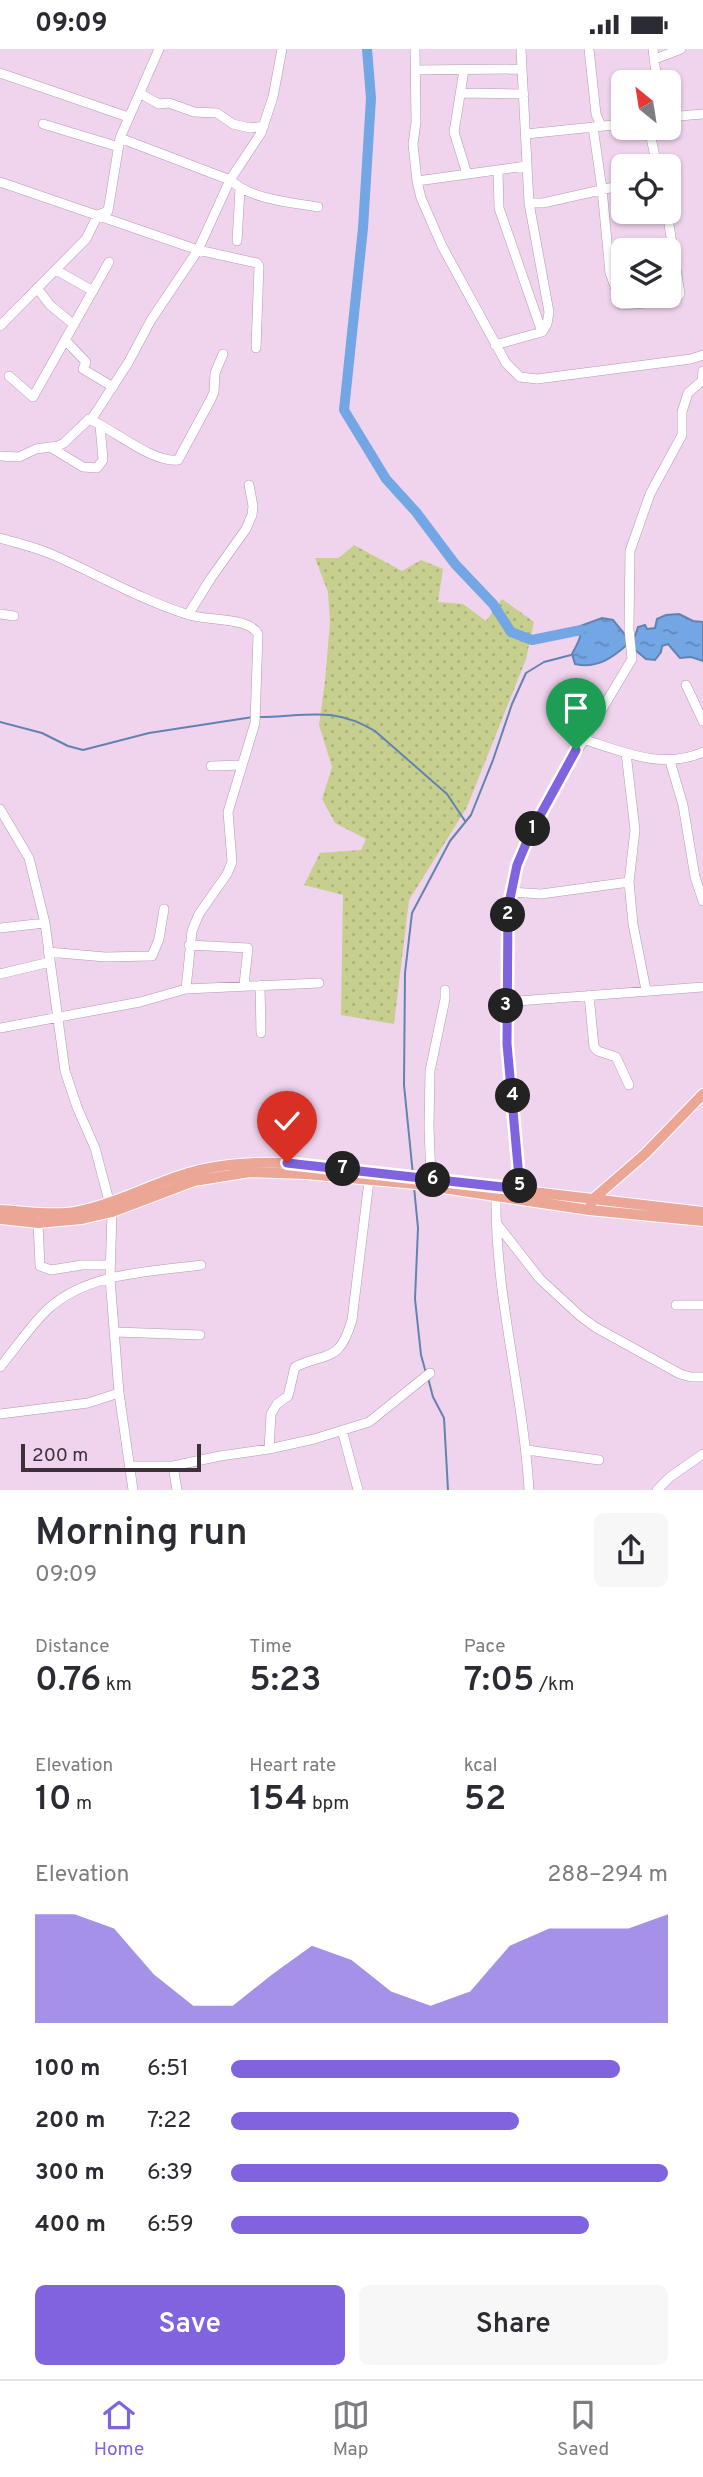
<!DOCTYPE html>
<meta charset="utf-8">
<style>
:root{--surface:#fff;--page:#f7f7f7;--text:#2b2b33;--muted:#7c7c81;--line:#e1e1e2;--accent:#8063de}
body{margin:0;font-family:Overpass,sans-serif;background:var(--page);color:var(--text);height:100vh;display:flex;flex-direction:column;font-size:26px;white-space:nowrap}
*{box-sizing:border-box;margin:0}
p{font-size:23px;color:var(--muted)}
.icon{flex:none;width:38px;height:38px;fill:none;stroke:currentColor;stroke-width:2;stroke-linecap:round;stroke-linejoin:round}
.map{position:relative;height:1441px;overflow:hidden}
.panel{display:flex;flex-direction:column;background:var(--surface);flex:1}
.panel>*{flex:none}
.needle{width:46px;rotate:330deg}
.fabs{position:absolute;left:611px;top:21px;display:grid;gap:14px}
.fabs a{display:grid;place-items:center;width:70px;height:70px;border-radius:10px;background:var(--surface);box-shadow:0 2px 5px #0004;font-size:35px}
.scale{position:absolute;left:21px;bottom:18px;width:180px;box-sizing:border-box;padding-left:7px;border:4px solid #3c313b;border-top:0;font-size:19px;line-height:24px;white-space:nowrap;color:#3c313b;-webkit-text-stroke:5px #f0d4ed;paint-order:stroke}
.pin{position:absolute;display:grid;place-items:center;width:60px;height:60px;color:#fff;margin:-72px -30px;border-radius:50% 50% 50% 0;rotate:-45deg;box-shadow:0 0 7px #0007}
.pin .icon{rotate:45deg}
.km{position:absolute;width:35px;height:35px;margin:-18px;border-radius:50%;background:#222;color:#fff;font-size:19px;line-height:35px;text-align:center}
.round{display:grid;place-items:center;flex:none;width:74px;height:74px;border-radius:10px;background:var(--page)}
.head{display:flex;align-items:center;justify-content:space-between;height:119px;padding:0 35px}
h1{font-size:38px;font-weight:600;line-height:52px}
.figures{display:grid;grid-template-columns:repeat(3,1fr);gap:10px;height:119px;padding:7px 35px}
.figures div{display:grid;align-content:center}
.figures b{font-size:35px;font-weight:600}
.figures small{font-size:19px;font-weight:400}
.figures p{font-size:19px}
.chart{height:196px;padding:14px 35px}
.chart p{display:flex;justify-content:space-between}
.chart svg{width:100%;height:126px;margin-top:7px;fill:var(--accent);opacity:.7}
.cta{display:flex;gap:14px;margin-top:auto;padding:14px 35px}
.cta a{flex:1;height:80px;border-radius:10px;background:var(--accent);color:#fff;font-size:28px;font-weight:600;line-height:80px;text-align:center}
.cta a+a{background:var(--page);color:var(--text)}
ul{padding:0 35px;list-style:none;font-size:23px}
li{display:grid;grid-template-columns:112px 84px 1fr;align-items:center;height:52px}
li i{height:18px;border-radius:9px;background:var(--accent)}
.status{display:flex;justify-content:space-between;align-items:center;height:49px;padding:0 35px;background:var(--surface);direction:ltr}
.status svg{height:19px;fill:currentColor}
.tab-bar{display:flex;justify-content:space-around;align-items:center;height:98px;border-top:2px solid var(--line);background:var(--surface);font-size:19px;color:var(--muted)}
.tab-bar a{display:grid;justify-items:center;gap:4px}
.tab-bar .on{color:var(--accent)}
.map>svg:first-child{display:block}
</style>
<div class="status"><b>09:09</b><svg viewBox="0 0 49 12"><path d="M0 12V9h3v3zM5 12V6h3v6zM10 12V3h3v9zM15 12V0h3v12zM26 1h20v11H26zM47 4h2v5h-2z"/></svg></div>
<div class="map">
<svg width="703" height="1441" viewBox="0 0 703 1441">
<defs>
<pattern id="grass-dots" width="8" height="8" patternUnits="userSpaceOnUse" patternTransform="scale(1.75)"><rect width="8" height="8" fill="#c6cf8d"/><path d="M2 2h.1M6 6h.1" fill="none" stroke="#abb27b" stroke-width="1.8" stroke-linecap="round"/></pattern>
<pattern id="water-ripples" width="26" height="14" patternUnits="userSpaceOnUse" patternTransform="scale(1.75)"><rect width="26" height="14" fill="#73a6e4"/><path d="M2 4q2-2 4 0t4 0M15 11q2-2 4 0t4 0" fill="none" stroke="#6088ba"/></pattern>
</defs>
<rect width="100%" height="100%" fill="#f0d4ed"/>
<path fill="url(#grass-dots)" d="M354,496L402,522L421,511L443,520L438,553L463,555L486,572L502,550L534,573L526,610L467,758L409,851L394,975L341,966L343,846L304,836L320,804L361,801L366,790L335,774L322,750L332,718L319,676L325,632L330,573L328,543L315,509H339Z"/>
<path fill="url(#water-ripples)" stroke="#6283b1" stroke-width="2" d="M679,565L693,572L703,573V612L691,608L680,609L668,595L662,597L661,603L655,611L646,610L628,595C612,609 597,620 575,615L572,605C576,597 583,587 580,577L602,569L613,571L626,587H635L638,578L645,576L647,580L655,579L657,570L666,566Z"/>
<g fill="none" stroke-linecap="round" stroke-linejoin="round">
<path stroke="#6283b1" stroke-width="2" d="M258,668C305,668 332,656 375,682L447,745L465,772
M0,673L42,684L68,697L83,701L149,684L253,668
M413,1126L404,1036L405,924L412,864L450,792L471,766L493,711L512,655L526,624L544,613L571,606
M414,1138L418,1179L415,1250L421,1306L426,1324
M428,1329L433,1348L444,1369L448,1441"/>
<path stroke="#73a6e4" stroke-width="10" d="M367,0L371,49L363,179L344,361L386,430L416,463L455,515L493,555L511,583L532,591L581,581"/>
<defs>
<path id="minor" d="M415,0L416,73L413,95L417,132L421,149L442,197L506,314L520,328L537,330L691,310L703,306
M589,0L596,65L601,77
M653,0L657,33
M655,10L681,0
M416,21L522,20
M464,21L454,83L467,125
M0,24L128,68
M461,44L524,45
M141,45L159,55L169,54L194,63L217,64L233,75L250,79L264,77
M668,68L703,65
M43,75L119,98
M593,78L602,140L610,224L622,256L670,252L676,250L680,245L667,163
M649,79L657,117
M526,85L623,75
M120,89L230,131C253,151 289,153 318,158
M498,121L499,159L542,283
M417,132L526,117
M0,133L198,201L257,214L259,217L256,299
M529,154H543L623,136
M237,192L240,140
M56,221L93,242
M37,239L50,256L73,275
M0,277L86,190L98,166L108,162L120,89L159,0
M65,291L86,313L83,320L113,338
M495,296L542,283L547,275L549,263L529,154L521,0
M9,327L33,348L109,213
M91,371L128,314L151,271L198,201L230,131L261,84L273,48L282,0
M50,398L83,418L97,419L103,411L100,376
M0,407L19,408L36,400L58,397L64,394L89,370C113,380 152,414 178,411L211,350L214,343L215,324L223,305
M0,489C17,494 35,498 51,505C97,525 141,551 189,566C208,572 249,568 258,585L255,674L228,763L232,813L227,825L199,865L192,882L186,940L140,953L0,979
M0,565L14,567
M188,566L211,529L246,480L252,466L253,457L249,436
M686,636L703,672
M583,690C623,703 662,721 703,703
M626,704L635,781L629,833L633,875L646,941
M670,712L683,756L695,828L703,852
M211,717L242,716
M0,760L29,809L45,874L65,1022L77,1058L95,1099L112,1163L110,1229L119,1344L133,1441
M510,843L541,845L629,833
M0,879L45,874
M189,896L248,899L244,936
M48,903L105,908L152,907L159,890L164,860
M0,925L50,913
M260,936L261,984
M186,940L319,934
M589,946L594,998L598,1002L616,1008L629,1036
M506,953L703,938
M431,1130L429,1078L430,1022L445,950V941
M520,1140L507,995V904L510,843L518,816L541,763L632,610L629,580L630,502L650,445L682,386V363L688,344L702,332L703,322
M496,1148C495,1247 523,1342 529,1441
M38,1174L40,1217L51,1221L82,1216H110
M497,1175L540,1230L579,1266L595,1278L680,1325L691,1328H703
M676,1256H703
M116,1283L200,1286
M0,1318C16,1299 30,1277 48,1260C88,1223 151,1223 201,1216
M0,1365L88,1354L119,1344
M342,1381L358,1441
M269,1400L271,1365L277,1355L288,1347L295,1318C328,1302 339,1315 352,1271L369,1132
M527,1401L599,1411
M131,1417H173L220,1407L269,1400L314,1390L369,1373L430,1324
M173,1417L177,1441
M657,1441L670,1428L703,1405"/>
<path id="major" d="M591,1155L592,1151L645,1105L703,1045
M0,1161C24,1162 51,1167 75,1163C111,1156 142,1140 176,1128C213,1115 249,1113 287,1114L703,1163
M0,1170L38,1174L82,1170L112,1163L194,1132L250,1123L306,1125L416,1135L589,1161L703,1172"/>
</defs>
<use href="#minor" stroke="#b399b1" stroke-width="10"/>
<use href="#major" stroke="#fff" stroke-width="12"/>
<use href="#minor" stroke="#fff" stroke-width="9"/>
<use href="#major" stroke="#eba695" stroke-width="10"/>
</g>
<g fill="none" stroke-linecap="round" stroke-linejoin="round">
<defs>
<path id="route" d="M287,1114L520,1140L507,995L508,859L517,816L531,783L576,701"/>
</defs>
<use href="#route" stroke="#fff" stroke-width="14"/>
<use href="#route" stroke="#8063de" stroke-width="9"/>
</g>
</svg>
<div class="fabs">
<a><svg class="needle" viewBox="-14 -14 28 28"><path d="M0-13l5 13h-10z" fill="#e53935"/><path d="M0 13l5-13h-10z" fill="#7c7c81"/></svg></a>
<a><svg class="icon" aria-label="locate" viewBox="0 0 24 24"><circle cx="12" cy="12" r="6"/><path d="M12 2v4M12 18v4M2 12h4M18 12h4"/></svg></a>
<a><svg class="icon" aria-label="layers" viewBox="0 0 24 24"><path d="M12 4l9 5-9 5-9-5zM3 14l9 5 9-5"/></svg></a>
</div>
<div class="scale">200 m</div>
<div class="pin" style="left:576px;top:701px;background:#1e9e55"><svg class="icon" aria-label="arrive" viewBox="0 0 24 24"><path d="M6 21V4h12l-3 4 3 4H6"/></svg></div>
<div class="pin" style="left:287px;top:1114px;background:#d93025"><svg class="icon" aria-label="check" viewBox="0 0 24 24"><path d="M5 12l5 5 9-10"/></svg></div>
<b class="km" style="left:533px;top:780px">1</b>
<b class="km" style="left:508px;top:866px">2</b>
<b class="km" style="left:506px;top:957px">3</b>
<b class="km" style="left:513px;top:1047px">4</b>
<b class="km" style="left:520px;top:1137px">5</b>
<b class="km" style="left:433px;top:1131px">6</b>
<b class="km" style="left:343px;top:1120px">7</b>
</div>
<section class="panel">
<div class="head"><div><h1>Morning run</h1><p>09:09</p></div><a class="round"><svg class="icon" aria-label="share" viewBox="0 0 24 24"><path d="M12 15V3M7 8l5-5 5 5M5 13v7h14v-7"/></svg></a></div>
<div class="figures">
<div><p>Distance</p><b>0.76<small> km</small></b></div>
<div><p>Time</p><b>5:23</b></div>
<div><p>Pace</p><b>7:05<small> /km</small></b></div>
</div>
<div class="figures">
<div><p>Elevation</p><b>10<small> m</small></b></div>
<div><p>Heart rate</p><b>154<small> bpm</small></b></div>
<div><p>kcal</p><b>52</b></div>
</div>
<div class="chart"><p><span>Elevation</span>288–294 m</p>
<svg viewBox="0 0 160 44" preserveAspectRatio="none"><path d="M0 44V6L10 6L20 11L30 27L40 38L50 38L60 27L70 17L80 22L90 33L100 38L110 33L120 17L130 11L140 11L150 11L160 6V44z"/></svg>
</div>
<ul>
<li><b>100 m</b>6:51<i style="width:89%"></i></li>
<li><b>200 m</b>7:22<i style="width:66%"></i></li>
<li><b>300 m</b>6:39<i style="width:100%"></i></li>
<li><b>400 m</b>6:59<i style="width:82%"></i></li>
</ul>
<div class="cta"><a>Save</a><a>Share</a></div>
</section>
<nav class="tab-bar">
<a class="on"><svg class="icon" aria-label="home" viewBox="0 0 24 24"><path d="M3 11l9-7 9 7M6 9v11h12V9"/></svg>Home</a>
<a><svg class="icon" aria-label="map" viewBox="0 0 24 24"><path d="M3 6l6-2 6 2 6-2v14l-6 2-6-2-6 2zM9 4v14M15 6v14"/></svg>Map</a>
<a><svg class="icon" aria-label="saved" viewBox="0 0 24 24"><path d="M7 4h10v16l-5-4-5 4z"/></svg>Saved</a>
</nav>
